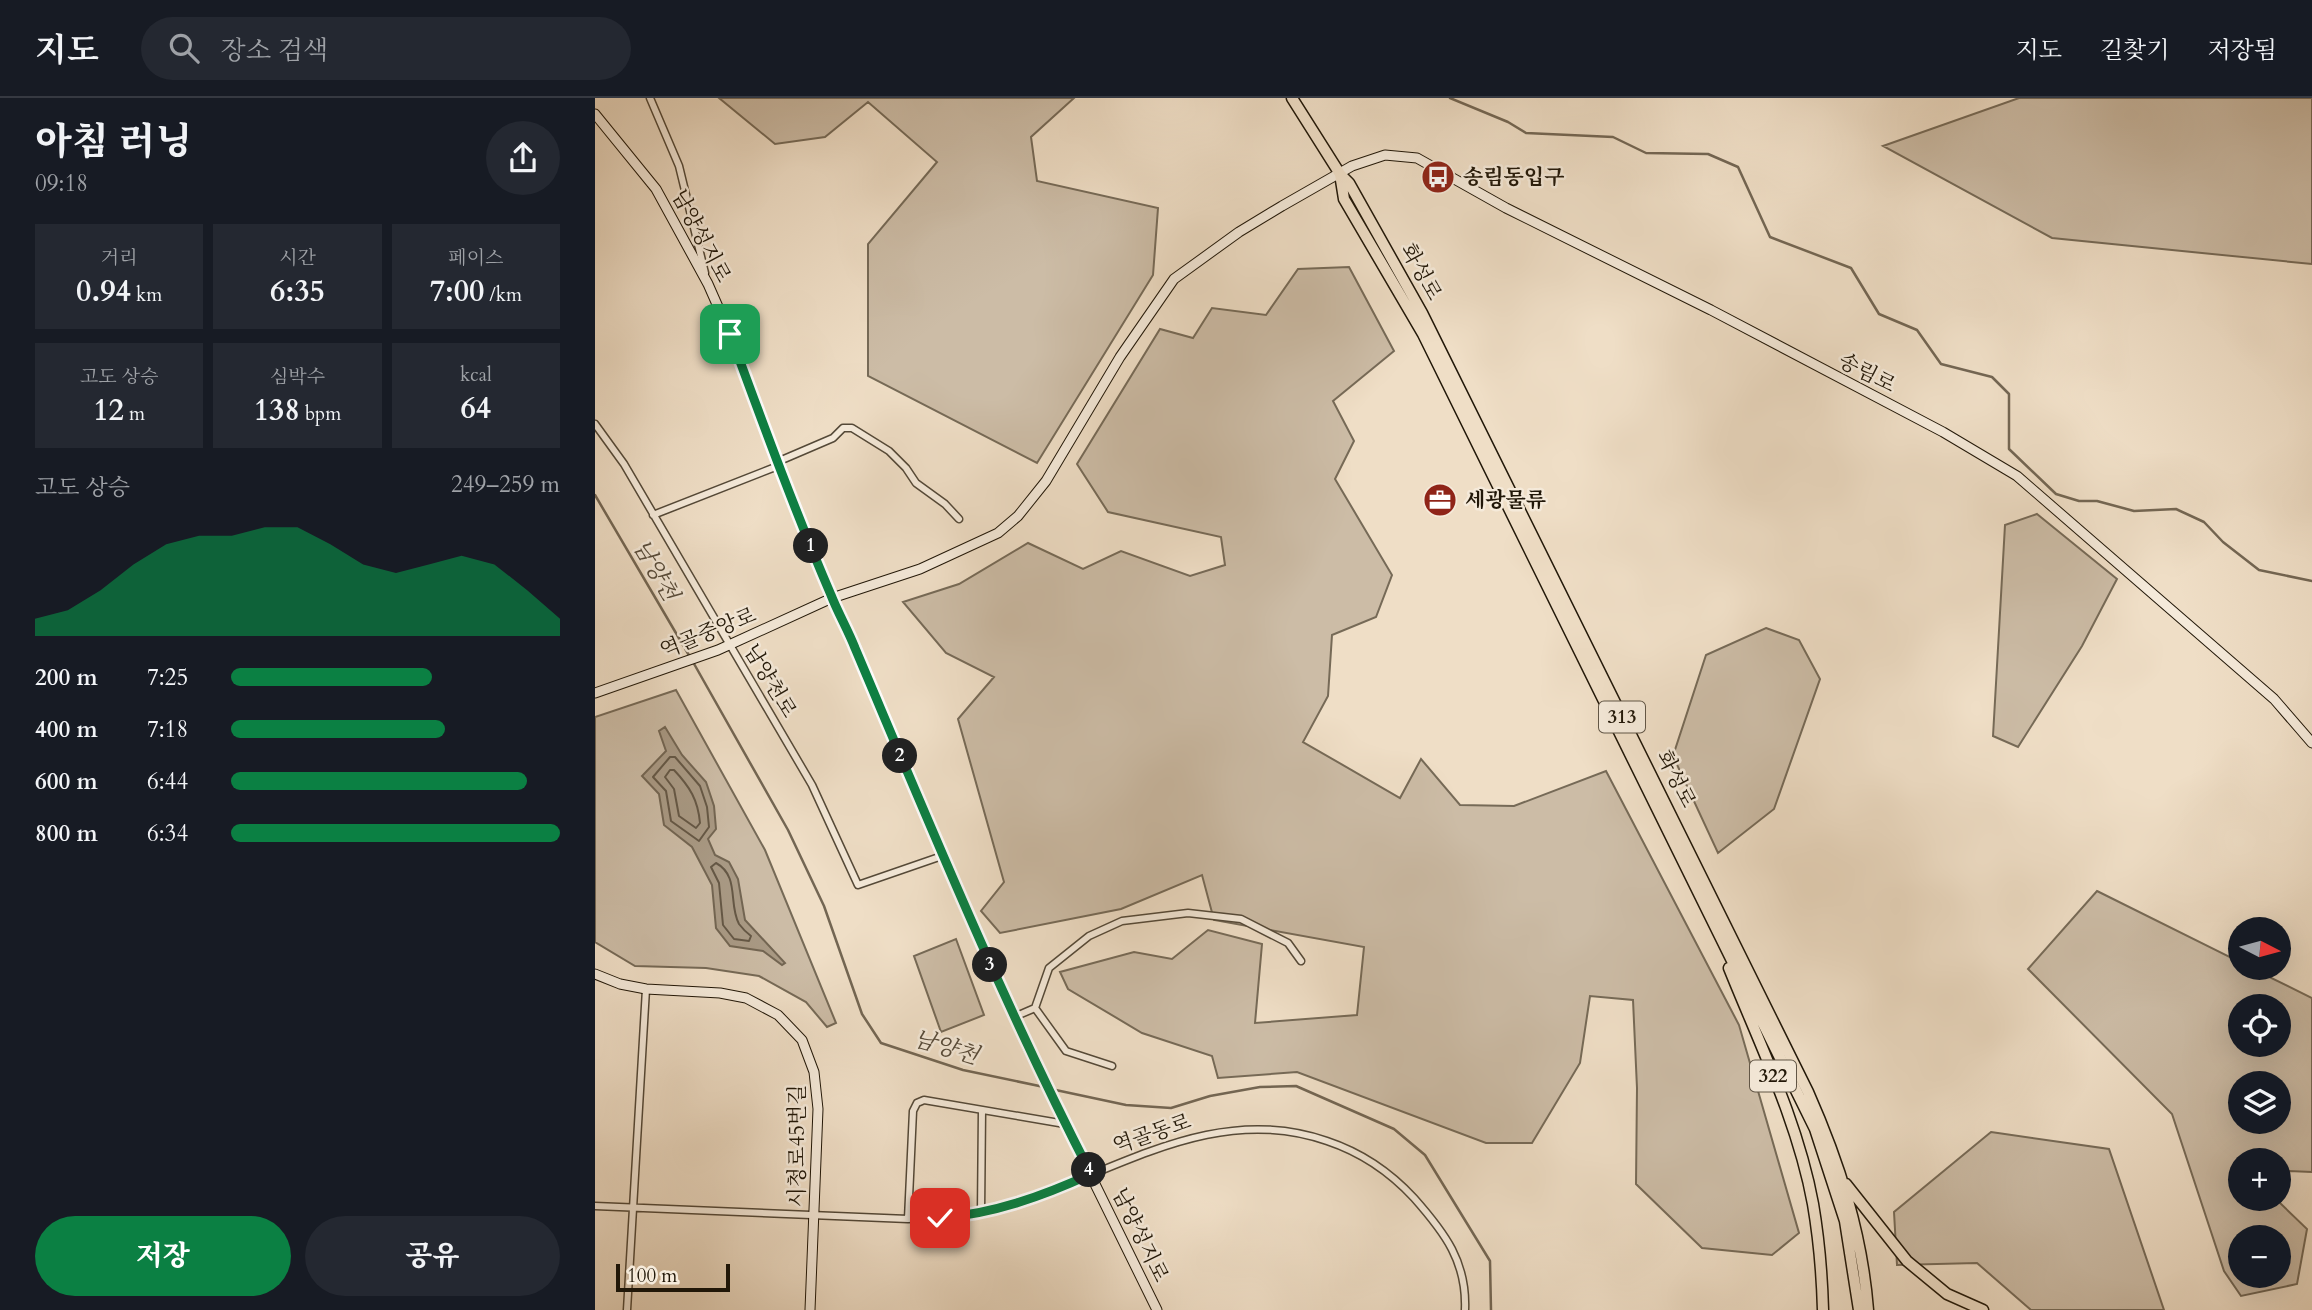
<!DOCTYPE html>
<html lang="ko">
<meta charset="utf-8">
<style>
:root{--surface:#171b24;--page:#242831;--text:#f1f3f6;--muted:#9ea1a6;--line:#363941;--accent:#0b8043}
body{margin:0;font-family:Cardo,"Noto Serif KR",serif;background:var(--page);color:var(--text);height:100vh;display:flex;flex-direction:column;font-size:26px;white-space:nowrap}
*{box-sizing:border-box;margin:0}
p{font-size:23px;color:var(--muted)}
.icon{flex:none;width:38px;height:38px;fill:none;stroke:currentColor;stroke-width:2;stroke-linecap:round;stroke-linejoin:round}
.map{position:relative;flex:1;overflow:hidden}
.details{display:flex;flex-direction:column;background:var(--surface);width:595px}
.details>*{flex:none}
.needle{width:46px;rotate:96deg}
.tools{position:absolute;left:1633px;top:819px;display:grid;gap:14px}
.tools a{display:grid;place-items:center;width:63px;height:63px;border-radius:50%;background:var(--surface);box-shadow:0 7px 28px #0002;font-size:35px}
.scale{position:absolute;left:21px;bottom:18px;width:114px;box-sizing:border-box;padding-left:7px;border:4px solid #211708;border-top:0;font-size:19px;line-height:24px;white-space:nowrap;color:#211708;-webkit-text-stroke:5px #f5eada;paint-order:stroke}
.pin{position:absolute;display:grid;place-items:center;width:60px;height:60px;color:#fff;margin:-30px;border-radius:14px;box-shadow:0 4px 10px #0006}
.km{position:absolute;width:35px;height:35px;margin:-18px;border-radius:50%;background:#222;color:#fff;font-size:19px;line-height:35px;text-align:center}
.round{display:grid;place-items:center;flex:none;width:74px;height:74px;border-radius:37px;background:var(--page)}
.summary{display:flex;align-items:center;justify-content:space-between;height:119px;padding:0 35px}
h1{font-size:38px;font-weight:800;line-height:52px}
.figures{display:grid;grid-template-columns:repeat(3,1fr);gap:10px;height:119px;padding:7px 35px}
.figures div{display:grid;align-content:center;border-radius:0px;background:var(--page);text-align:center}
.figures b{font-size:30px;font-weight:800}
.figures small{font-size:19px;font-weight:400}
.figures p{font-size:19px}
.chart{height:196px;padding:14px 35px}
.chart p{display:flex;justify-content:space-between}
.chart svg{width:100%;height:126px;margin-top:7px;fill:var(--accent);opacity:.7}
.button{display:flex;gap:14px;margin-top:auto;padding:14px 35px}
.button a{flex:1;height:80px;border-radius:42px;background:var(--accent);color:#fff;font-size:28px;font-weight:800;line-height:80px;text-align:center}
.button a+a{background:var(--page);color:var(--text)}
ul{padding:0 35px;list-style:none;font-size:23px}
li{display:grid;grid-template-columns:112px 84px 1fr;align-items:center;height:52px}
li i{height:18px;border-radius:9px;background:var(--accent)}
header{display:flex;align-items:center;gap:42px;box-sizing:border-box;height:98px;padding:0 35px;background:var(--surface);border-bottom:2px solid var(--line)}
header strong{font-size:33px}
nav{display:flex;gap:38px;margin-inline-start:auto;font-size:24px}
.search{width:490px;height:63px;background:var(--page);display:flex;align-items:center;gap:18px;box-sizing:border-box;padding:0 24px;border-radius:38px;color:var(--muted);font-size:26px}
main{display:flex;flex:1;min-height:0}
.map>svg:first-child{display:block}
</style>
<header>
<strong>지도</strong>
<div class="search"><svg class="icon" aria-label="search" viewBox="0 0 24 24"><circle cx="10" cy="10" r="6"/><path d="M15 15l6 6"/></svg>장소 검색</div>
<nav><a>지도</a><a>길찾기</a><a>저장됨</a></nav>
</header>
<main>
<section class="details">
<div class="summary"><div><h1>아침 러닝</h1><p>09:18</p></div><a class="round"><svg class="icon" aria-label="share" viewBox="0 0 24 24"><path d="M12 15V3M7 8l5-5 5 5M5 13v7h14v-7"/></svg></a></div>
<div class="figures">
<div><p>거리</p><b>0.94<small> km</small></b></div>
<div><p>시간</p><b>6:35</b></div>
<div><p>페이스</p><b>7:00<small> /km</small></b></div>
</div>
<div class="figures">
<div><p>고도 상승</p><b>12<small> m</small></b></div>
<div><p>심박수</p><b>138<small> bpm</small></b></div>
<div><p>kcal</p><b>64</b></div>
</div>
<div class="chart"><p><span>고도 상승</span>249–259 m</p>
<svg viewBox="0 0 160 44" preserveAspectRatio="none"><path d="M0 44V38L10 35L20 28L30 19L40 12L50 9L60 9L70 6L80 6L90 12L100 19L110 22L120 19L130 16L140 19L150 28L160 38V44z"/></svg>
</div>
<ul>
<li><b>200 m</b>7:25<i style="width:61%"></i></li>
<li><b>400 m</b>7:18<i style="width:65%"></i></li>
<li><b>600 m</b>6:44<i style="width:90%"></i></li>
<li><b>800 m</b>6:34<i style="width:100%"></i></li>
</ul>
<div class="button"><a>저장</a><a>공유</a></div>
</section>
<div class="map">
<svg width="1717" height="1212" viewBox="0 0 1717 1212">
<rect width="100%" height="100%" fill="#efdec6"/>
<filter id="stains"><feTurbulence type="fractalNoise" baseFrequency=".00286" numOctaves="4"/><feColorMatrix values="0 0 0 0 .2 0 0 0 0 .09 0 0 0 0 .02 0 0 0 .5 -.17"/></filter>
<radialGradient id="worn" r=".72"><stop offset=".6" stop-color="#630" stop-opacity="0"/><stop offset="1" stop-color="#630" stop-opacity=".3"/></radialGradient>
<path fill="#ccbca6" stroke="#766a57" stroke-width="2" fill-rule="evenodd" d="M124,0H479L436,39L442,83L563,110L558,177L442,365L273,278V146L342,64L273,4L230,39L180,46Z
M1424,0H1717V166L1457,140L1288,48Z
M754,169L799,253L738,303L759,343L740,381L797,477L781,519L737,537L733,598L708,644L805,700L826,661L865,707L919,708L1011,673L1144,927L1204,1135L1177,1157L1107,1150L1041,1086L1042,990L1038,902L995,898L985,965L937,1045H891L702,974L623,980L617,958L547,935L473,891L465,874L539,854L577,861L613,832L667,846L660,925L762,917L769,849L619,822L607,777L526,811L405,835L386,813L409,784L363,621L399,579L351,555L308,504L364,486L433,445L488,471L526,453L595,478L630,467L626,439L513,414L482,366L565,231L598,240L617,210L671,217L703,171Z
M1442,416L1522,481L1487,548L1423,649L1398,638L1410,427Z
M1171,530L1204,542L1225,581L1179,711L1123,755L1078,658L1111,557Z
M81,592L170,752L241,925L232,929L211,904L164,878L111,870L40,868L0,844V619Z
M1502,793L1645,864V870H1656L1717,900V1074L1694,1073L1685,1105L1712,1131L1702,1186L1646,1198L1629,1173L1577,1016L1433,871ZM1645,908H1684V947H1645ZM1645,985H1684V1024H1645ZM1645,1062H1684V1101H1645ZM1645,1139H1684V1178H1645Z
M361,841L389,917L346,934L319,858Z
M1396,1034L1514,1051L1569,1212H1436L1382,1165L1302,1167L1299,1114Z"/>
<path fill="#a99a85" stroke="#736653" stroke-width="2" d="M70,629L87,657L111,684L119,708L121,731L113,741L120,757L134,764L143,781L150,822L190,865L187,867L168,853L135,848L121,830L117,787L97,749L69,727L64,696L47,678L71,653L64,633Z"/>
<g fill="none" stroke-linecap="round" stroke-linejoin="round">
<path stroke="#655846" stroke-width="2" d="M75,659H80L105,688L112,709L114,729L104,743L76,723L71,693L58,679Z
M75,672H79C95,689 103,702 105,725L101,730L84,718L79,691L70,679Z
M121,765C145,778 133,806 144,826C147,830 152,835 156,838L154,843L139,841L128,827L124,785L116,769Z"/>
<path stroke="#736653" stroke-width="2.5" d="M855,0L913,24L931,35L1018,39L1051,55L1113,56L1143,69L1175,139L1256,170L1284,216L1322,232L1346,266L1397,279L1414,296V351L1461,396L1484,403H1502L1539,413L1581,411L1609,424L1628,444L1664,472L1717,483
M0,397L95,559
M98,564L193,732L229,808L267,916L286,945L368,972L449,989
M456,991L531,1007L576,1010L615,998L665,989L701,988L799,1031L830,1057L895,1163L896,1212"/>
<defs>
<path id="street" d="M55,0L84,68L110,175
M0,326L29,366L217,687L263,787L347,758
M182,364L238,340L248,330H257L294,353L311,370L321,385L350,406L364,421
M58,417L183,368
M440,910L471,953L517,968
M419,919L440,910L454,870L494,838L527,823L593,815L646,821L693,845L706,863
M0,1108L313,1121C350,1120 386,1117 422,1105C524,1072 621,1004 732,1043C765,1054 795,1074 819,1100C850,1135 872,1164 870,1212
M386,1115L387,1012
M313,1121L318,1013L322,1005L329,1002L470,1026
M32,1212L51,891"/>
<path id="secondary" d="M0,16L61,91L113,186L135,236L183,368L237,500L260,550L372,815L434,952L562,1212
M0,595L123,552L237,500L325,471L403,435L423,418L451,383L525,259L579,181L644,134L687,108L757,68L790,57L822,60L911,110L1116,212L1348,334L1422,378L1679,601L1717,645
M0,876L25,886L51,891L125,895L151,900L183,917L207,942L219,974L223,1011L215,1212"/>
<path id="primary" d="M697,0L745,76L754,85L827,215L1213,994C1244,1064 1267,1135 1273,1212
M745,76L749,101L828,236L1220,1031L1250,1123L1264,1212
M1134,870C1165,947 1203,1024 1218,1106C1224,1141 1227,1176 1228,1212
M1251,1086L1312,1163L1352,1196L1388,1212"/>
</defs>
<use href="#street" stroke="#544938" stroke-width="9"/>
<use href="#secondary" stroke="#211708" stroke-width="11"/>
<use href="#primary" stroke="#211708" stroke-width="13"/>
<use href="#street" stroke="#f5eada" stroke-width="6"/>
<use href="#secondary" stroke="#f5eada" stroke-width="9"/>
<use href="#primary" stroke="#efdec6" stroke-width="10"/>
</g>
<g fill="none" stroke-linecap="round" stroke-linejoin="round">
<defs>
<path id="route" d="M135,236C167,323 199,411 236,497C243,515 253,532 260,550C335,727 408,905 496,1076C448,1098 398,1116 345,1120"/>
</defs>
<use href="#route" stroke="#fff" stroke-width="14"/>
<use href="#route" stroke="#0b8043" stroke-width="9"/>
</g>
<defs>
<symbol id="bus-disc" viewBox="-11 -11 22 22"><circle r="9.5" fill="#8f2418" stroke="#f5eada"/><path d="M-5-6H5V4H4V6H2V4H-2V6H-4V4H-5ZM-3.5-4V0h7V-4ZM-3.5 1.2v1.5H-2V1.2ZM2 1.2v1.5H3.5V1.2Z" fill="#fff"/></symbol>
<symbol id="office-disc" viewBox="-11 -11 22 22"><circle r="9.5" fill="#8f2418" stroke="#f5eada"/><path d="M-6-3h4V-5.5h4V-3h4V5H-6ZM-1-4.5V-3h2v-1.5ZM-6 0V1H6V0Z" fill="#fff"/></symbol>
</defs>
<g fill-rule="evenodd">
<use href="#bus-disc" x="824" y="60" width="38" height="38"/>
<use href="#office-disc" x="826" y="383" width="38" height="38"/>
</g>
<g text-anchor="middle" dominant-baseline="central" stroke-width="5" stroke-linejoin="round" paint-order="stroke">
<g fill="#f5eada" stroke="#615647" stroke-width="2">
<rect x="1004" y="603.5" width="46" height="31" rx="5"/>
<rect x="1155" y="962.5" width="46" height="31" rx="5"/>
</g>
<g font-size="19" font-weight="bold" fill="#211708">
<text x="1027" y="619">313</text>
<text x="1178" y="978">322</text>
</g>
<g font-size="21" font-weight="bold" fill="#211708" stroke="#f5eada" text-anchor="start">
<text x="868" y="79">송림동입구</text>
<text x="870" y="402">세광물류</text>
</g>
<g font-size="21" fill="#211708" stroke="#f5eada">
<text transform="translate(106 138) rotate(62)">남양성지로</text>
<text transform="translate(826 174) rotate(61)">화성로</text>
<text transform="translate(1272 275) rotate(27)">송림로</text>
<text transform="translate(113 535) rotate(-22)">역골중앙로</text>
<text transform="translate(175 583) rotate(59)">남양천로</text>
<text transform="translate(1081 681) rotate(63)">화성로</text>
<text transform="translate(557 1036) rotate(-19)">역골동로</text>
<text transform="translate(202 1048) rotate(-90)">시청로45번길</text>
<text transform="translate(545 1137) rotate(64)">남양성지로</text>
</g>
<g font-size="23" font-style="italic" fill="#574b3a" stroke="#f5eada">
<text transform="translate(61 472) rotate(60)">남양천</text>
<text transform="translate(351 949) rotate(17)">남양천</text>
</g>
</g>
<rect width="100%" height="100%" filter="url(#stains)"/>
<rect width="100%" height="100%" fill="url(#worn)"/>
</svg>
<div class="tools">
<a><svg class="needle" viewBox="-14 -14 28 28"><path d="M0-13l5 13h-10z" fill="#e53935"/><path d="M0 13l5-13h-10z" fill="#9ea1a6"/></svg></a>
<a><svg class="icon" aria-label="locate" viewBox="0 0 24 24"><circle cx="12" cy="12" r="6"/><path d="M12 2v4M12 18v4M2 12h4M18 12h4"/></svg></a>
<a><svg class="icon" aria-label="layers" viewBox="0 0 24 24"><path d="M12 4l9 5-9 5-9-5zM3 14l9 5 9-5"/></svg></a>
<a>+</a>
<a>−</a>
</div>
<div class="scale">100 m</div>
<div class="pin" style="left:135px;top:236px;background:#1e9e55"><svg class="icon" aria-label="arrive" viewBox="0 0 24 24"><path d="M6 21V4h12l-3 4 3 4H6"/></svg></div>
<div class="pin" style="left:345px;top:1120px;background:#d93025"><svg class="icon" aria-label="check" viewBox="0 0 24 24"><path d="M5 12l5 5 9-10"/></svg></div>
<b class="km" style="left:216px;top:448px">1</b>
<b class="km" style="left:305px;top:658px">2</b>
<b class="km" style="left:395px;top:867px">3</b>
<b class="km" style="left:494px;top:1072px">4</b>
</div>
</main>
